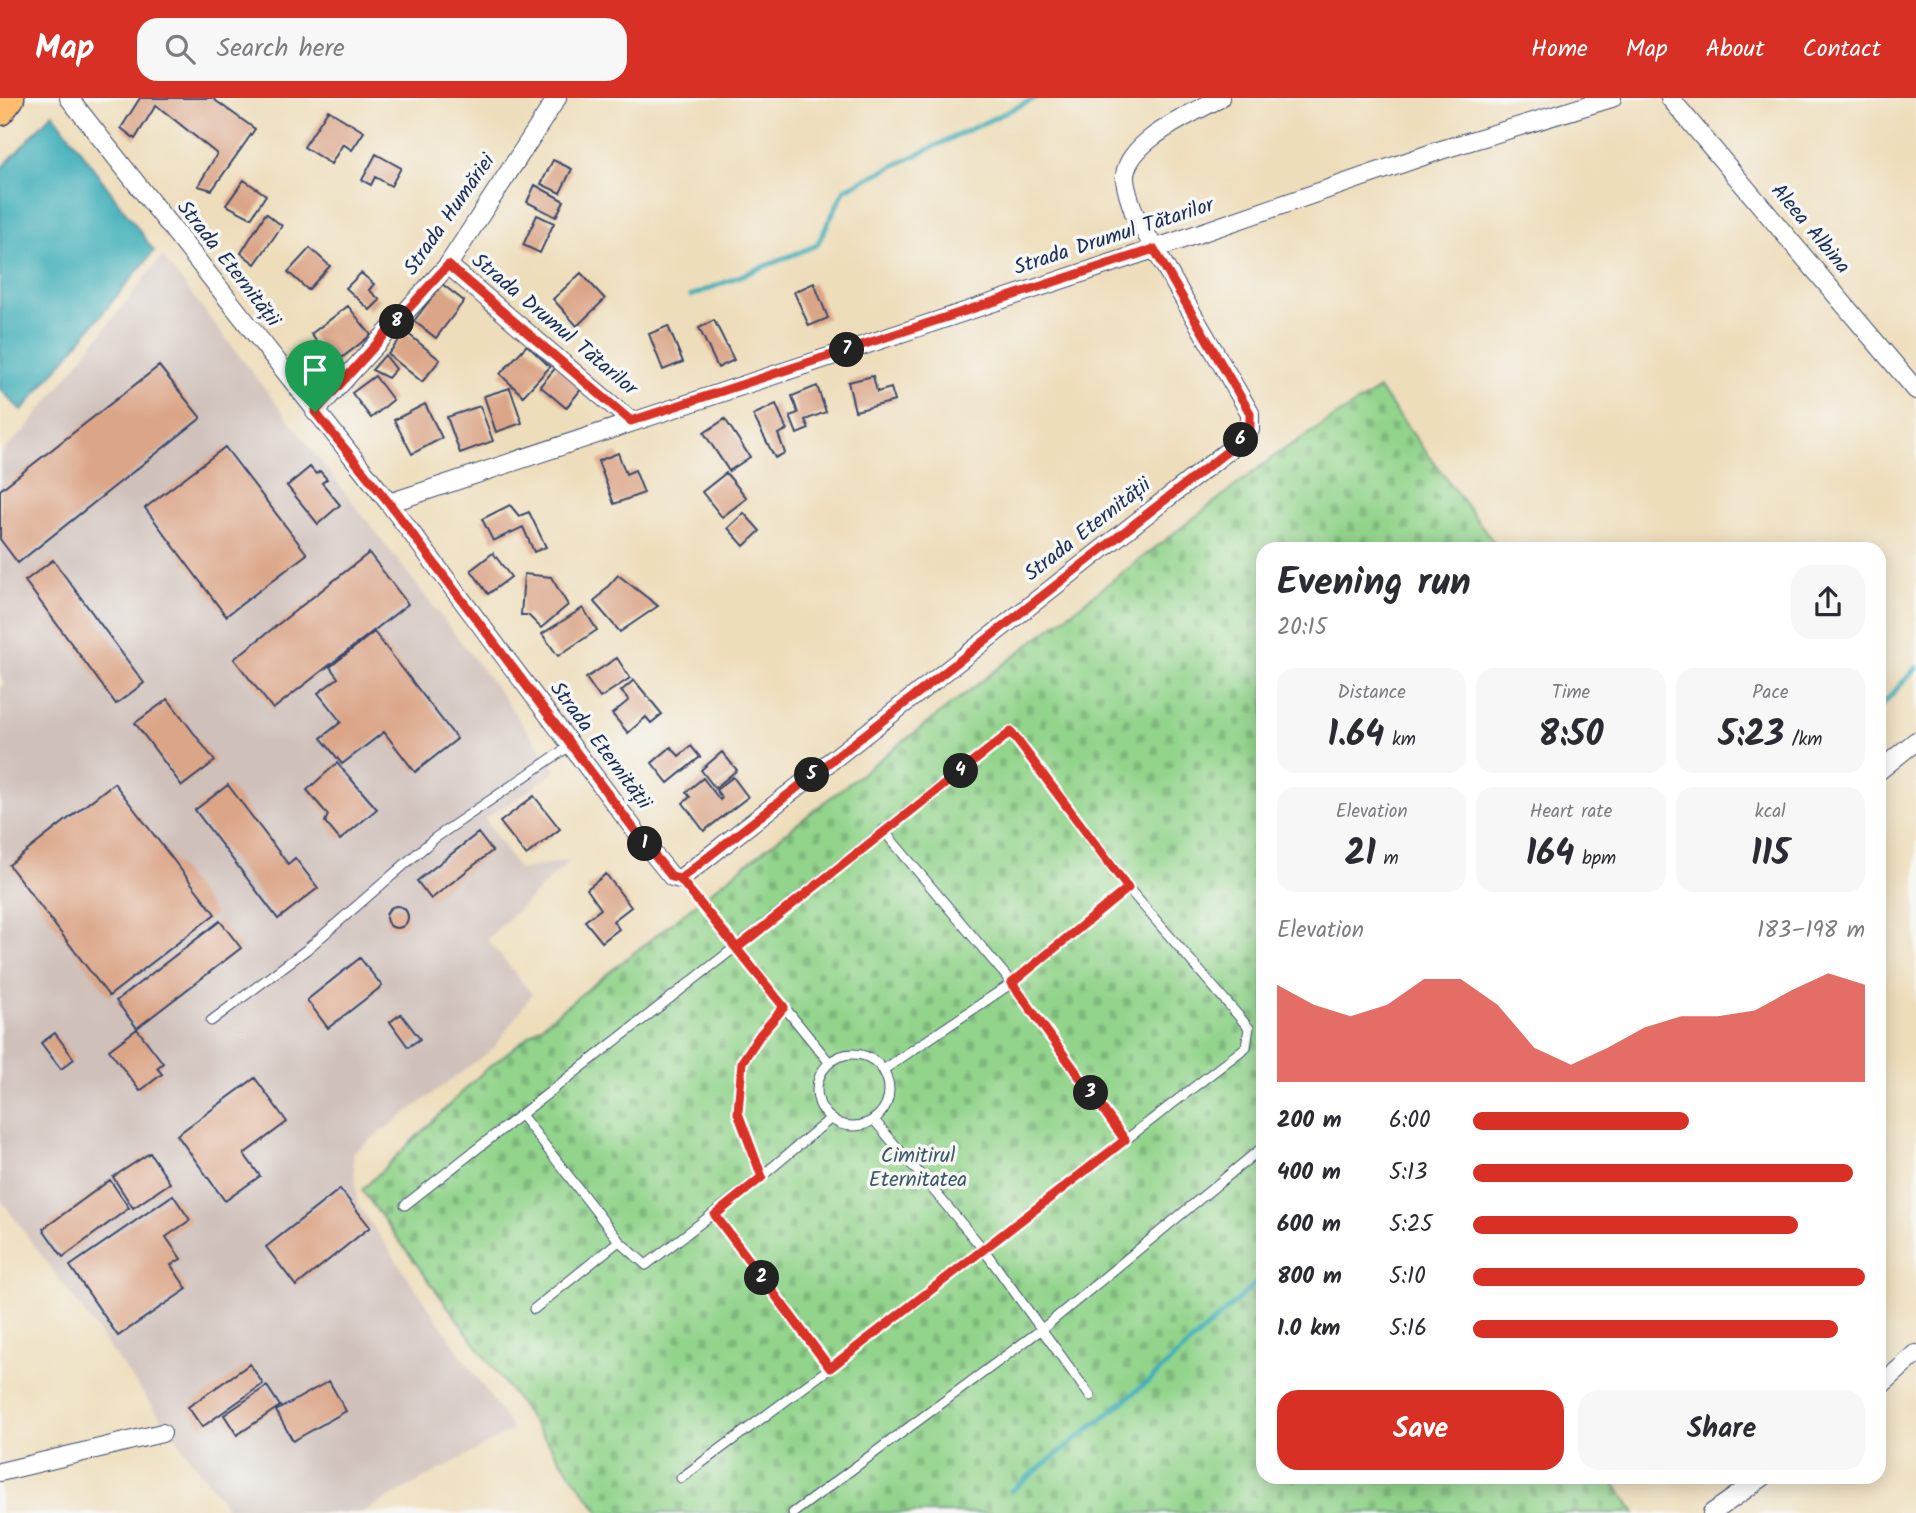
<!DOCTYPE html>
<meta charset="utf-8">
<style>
:root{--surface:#fff;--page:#f7f7f7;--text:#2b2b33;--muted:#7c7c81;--accent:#d93025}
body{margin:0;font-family:Kalam,sans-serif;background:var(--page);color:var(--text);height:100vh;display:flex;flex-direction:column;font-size:26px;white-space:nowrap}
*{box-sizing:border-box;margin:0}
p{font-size:23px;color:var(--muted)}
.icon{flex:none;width:38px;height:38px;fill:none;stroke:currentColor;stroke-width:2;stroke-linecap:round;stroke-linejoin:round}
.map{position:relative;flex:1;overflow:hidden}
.panel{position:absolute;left:1256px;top:444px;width:630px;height:942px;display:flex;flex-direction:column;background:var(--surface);border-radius:21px;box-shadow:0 4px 18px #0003}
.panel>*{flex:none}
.pin{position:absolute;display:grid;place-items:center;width:60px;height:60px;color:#fff;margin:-72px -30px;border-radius:50% 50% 50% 0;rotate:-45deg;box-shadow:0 0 7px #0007}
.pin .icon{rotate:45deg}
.km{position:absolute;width:35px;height:35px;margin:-18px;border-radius:50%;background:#222;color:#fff;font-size:19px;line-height:35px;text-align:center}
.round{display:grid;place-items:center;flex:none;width:74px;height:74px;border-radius:21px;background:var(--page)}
.headline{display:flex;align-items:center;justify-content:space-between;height:119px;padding:0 21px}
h1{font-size:38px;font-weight:600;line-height:52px}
.figures{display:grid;grid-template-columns:repeat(3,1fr);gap:10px;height:119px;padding:7px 21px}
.figures div{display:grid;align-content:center;border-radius:18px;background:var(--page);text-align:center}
.figures b{font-size:35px;font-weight:600}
.figures small{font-size:19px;font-weight:400}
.figures p{font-size:19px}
.chart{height:196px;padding:14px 21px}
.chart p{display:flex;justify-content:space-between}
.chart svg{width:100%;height:126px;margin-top:7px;fill:var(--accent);opacity:.7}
.primary-button{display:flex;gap:14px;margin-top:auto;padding:14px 21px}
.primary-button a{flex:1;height:80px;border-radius:21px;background:var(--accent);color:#fff;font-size:28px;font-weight:600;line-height:80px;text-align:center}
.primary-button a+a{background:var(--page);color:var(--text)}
ul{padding:0 21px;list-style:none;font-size:23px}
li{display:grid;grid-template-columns:112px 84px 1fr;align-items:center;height:52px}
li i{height:18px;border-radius:9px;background:var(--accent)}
header{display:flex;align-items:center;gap:42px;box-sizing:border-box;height:98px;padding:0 35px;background:var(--accent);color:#fff}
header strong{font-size:33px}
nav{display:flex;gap:38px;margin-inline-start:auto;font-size:24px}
.search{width:490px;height:63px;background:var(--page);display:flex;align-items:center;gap:18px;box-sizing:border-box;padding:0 24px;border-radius:21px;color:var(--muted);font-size:26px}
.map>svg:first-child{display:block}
</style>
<header>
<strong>Map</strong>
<div class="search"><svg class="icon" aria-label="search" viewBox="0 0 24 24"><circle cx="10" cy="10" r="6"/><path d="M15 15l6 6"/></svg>Search here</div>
<nav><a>Home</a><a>Map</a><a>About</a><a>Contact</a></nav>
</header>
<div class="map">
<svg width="1916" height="1415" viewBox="0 0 1916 1415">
<defs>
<pattern id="cemetery-stones" width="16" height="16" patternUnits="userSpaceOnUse" patternTransform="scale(1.75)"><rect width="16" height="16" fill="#92d48b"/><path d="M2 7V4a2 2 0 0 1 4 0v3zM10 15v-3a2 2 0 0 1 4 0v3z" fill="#7db67a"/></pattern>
</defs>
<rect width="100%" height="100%" fill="#f6f6f2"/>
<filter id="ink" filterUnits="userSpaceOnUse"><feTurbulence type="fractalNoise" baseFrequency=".0143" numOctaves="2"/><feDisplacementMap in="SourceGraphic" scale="14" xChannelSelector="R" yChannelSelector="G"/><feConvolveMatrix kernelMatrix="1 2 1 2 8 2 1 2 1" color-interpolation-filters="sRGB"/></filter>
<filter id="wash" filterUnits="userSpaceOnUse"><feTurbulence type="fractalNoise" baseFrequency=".00686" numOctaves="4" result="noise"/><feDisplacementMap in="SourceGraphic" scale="28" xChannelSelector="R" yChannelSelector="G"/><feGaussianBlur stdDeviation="1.57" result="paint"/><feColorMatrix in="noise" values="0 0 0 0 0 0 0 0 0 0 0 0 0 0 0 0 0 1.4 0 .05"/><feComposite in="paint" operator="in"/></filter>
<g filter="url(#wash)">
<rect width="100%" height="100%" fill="#eeddba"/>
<path fill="#cfc0ba" d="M162,158L495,588L556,672L532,691L485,720L490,729L519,772L572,761L487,841L532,896L494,950L353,1055L357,1105L513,1332L361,1415H231L0,1101V590L4,586L0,577V356L26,331Z"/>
<path fill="url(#cemetery-stones)" stroke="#568274" stroke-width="2" d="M1379,291L1499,451L1264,452V1379H1610L1635,1415H600L362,1092L483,974L831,699L1277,356Z"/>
<path fill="#3eaeb8" stroke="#2c6e8b" stroke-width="2" d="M53,15L154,153L22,313L0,291V72Z"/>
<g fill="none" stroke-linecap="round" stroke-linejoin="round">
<path stroke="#3eaeb8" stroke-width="5" d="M691,198L817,147L845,91L1036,0
M1880,609L1916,570
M1011,1393L1150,1282L1264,1178"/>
</g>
<g id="blocks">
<path fill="#dba587" d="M140,0H212L255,31L212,92L198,88L217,56L156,7L135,41L121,30Z
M328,12L364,34L352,52L343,46L331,66L304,49Z
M376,56L401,70L391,88L375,79L371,87L362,82Z
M553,62L572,71L560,95L541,86Z
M244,82L266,97L251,120L226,107Z
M535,87L564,103L556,119L527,104Z
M266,115L282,128L255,166L241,155Z
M537,117L554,125L540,155L523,147Z
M310,150L330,168L308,192L288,174Z
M361,175L374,186L369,192L380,202L370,212L346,190Z
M581,175L605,201L577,228L553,201Z
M814,185L828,220L809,228L794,194Z
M442,186L464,203L436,240L414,223Z
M348,208L371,237L334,266L311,236Z
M714,222L734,262L718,270L699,230Z
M668,228L683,264L663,272L649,236Z
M406,234L440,262L422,284L388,256Z
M527,247L550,269L523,298L500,276Z
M385,257L396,271L388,280L372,272Z
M558,267L583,289L566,310L540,288Z
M159,268L201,320L18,465L0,441V392Z
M375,278L393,302L371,320L352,295Z
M873,278L877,294L891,290L895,303L855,313L848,284Z
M817,288L826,314L805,322L809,331L797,336L790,318L798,315L792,298Z
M510,290L522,325L496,334L484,298Z
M425,306L442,340L412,356L394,322Z
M776,306L787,332L778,336L785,355L775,360L753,317Z
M480,308L493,343L460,355L447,319Z
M725,321L750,359L729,373L704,335Z
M225,349L307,456L226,518L145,410Z
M618,355L626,376L635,372L644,395L614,406L598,363Z
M310,369L316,376L320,373L327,381L322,385L340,407L318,426L287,388Z
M726,375L747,400L722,419L702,394Z
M510,407L519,418L529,414L546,449L534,454L523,429L493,443L482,421Z
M744,415L760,433L744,448L728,430Z
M369,455L408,506L273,611L234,561Z
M493,455L511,479L488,496L471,472Z
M53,462L144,585L116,606L25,483Z
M524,476L551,479L568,507L541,530L528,517H521Z
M618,477L658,508L620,534L594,504Z
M583,510L597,532L558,558L542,536Z
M374,534L457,641L415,674L384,634L342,666L321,640L341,624L318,595L338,580L330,569Z
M617,560L630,580L600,600L586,580Z
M634,582L662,616L651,625L646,619L628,635L612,616L629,602L621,593Z
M168,601L215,663L182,688L135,625Z
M691,648L700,659L668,685L652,665L671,649L679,658Z
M722,654L737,672L715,690L701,672Z
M337,665L377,711L340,742L325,724L328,717L307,692Z
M733,679L748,699L704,733L683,705L690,699L686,694L703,680L720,702L722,700L716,692Z
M114,685L215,816L109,898L9,767Z
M228,687L288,766L295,760L318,790L278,821L195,712Z
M534,698L560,731L526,757L500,724Z
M478,735L492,753L431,801L417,783Z
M606,776L631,809L613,823L619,831L602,844L585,823L601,811L587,791Z
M386 819a11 11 0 1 1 22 0a11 11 0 1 1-22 0Z
M220,823L241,850L137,930L116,903Z
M360,860L382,888L328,930L307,902Z
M401,916L420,941L408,949L390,924Z
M137,931L163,965L157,970L162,976L140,993L109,952Z
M55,935L74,961L61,971L41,945Z
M255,980L287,1024L244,1056L260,1078L225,1103L177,1037Z
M150,1055L170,1085L133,1110L113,1079Z
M110,1082L129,1110L63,1159L43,1131Z
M340,1091L370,1129L296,1188L266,1149Z
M173,1097L190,1122L166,1139L181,1161L171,1167L187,1191L118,1238L70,1168Z
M250,1266L263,1286L202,1329L188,1309Z
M329,1283L346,1313L293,1343L276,1313Z
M267,1288L280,1308L237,1337L224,1317Z"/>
</g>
</g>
<g filter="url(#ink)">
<use href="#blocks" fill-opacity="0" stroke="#3b496c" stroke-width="2"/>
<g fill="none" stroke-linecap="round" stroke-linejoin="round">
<defs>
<path id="service" d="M883,732L1012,885L1125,1042
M680,781L829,964
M784,909L759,937L742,964L738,1015L762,1078L830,1021
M211,923L306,852L435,740L571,647
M817 992a36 36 0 1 1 72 0a36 36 0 1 1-72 0Z
M883,972L1012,885L1128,790
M522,1018L619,1143L646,1167L762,1078
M874,1022L984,1152L1090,1298
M405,1107L1011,634L1128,790L1249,930L1246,949L830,1270L681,1380
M715,1117L830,1270
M534,1211L619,1143
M793,1415L1042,1231L1264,1048"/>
<path id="minor" d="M69,0L389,405L646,747L672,779L680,781L1243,341L1250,332V315L1134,115C1131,104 1124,89 1125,77C1129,42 1192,16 1220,0
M1670,0L1916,292
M448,167L631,323
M315,314L448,167L557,0
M389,405L1154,151L1441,52L1612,0
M1880,672L1916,643
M1880,1288L1916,1256
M0,1374L162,1335
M1712,1415L1763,1379"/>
<path id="primary" d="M0,13L10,0"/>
</defs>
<use href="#service" stroke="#3b496c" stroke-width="11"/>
<use href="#minor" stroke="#3b496c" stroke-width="20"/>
<use href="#primary" stroke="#3b496c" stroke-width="31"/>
<use href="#service" stroke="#fff" stroke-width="9"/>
<use href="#minor" stroke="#fff" stroke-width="18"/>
<use href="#primary" stroke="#fcbd6e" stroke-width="28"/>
</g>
</g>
<g fill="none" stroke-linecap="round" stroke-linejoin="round" filter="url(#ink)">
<defs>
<path id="route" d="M315,314L389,405L646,747L672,779L680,781L784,909L760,937L742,964L738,1015L762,1079L715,1117L830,1270L1125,1042L1012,885L1128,790L1011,634L737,850L680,781L1243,341L1250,332V315L1154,151L631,323L448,167L315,314"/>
</defs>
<use href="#route" stroke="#fff" stroke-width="14"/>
<use href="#route" stroke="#d93025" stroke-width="9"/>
</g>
<g text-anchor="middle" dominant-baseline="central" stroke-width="7" stroke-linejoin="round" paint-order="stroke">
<g font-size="21" fill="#1b2f5e" stroke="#f6f6f2">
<text transform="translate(450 117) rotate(-55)">Strada Humăriei</text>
<text transform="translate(1810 131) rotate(50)">Aleea Albina</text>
<text transform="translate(1114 139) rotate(-18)">Strada Drumul Tătarilor</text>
<text transform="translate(228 166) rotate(52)">Strada Eternității</text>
<text transform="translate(554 227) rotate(40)">Strada Drumul Tătarilor</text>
<text transform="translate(1088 432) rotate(-38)">Strada Eternității</text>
<text transform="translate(600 648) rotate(53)">Strada Eternității</text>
</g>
<g font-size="21" fill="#395869" stroke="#f6f6f2">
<text x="918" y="1058">Cimitirul<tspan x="918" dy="24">Eternitatea</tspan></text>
</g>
</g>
</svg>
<div class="pin" style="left:315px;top:314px;background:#1e9e55"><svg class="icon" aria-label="arrive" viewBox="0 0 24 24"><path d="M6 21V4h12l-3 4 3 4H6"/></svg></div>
<b class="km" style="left:645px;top:746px">1</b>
<b class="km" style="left:762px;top:1180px">2</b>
<b class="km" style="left:1091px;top:995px">3</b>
<b class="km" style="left:961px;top:673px">4</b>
<b class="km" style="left:812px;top:677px">5</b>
<b class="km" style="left:1241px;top:342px">6</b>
<b class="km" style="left:847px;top:252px">7</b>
<b class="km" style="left:397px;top:224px">8</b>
<section class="panel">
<div class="headline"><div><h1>Evening run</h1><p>20:15</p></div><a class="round"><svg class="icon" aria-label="share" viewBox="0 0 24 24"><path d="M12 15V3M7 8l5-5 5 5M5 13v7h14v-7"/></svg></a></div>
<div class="figures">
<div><p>Distance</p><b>1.64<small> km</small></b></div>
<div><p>Time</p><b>8:50</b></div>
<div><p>Pace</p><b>5:23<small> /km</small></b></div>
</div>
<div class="figures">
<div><p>Elevation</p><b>21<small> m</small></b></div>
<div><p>Heart rate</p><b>164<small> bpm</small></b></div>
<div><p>kcal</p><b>115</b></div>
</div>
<div class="chart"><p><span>Elevation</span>183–198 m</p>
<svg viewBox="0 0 160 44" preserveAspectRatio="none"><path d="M0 44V10L10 17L20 21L30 17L40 8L50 8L60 17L70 32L80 38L90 32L100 25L110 21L120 21L130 19L140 12L150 6L160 10V44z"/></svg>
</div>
<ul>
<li><b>200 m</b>6:00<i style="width:55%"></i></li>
<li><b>400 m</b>5:13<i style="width:97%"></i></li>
<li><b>600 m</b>5:25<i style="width:83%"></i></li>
<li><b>800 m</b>5:10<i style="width:100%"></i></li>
<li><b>1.0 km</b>5:16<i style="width:93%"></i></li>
</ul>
<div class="primary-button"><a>Save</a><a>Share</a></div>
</section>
</div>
